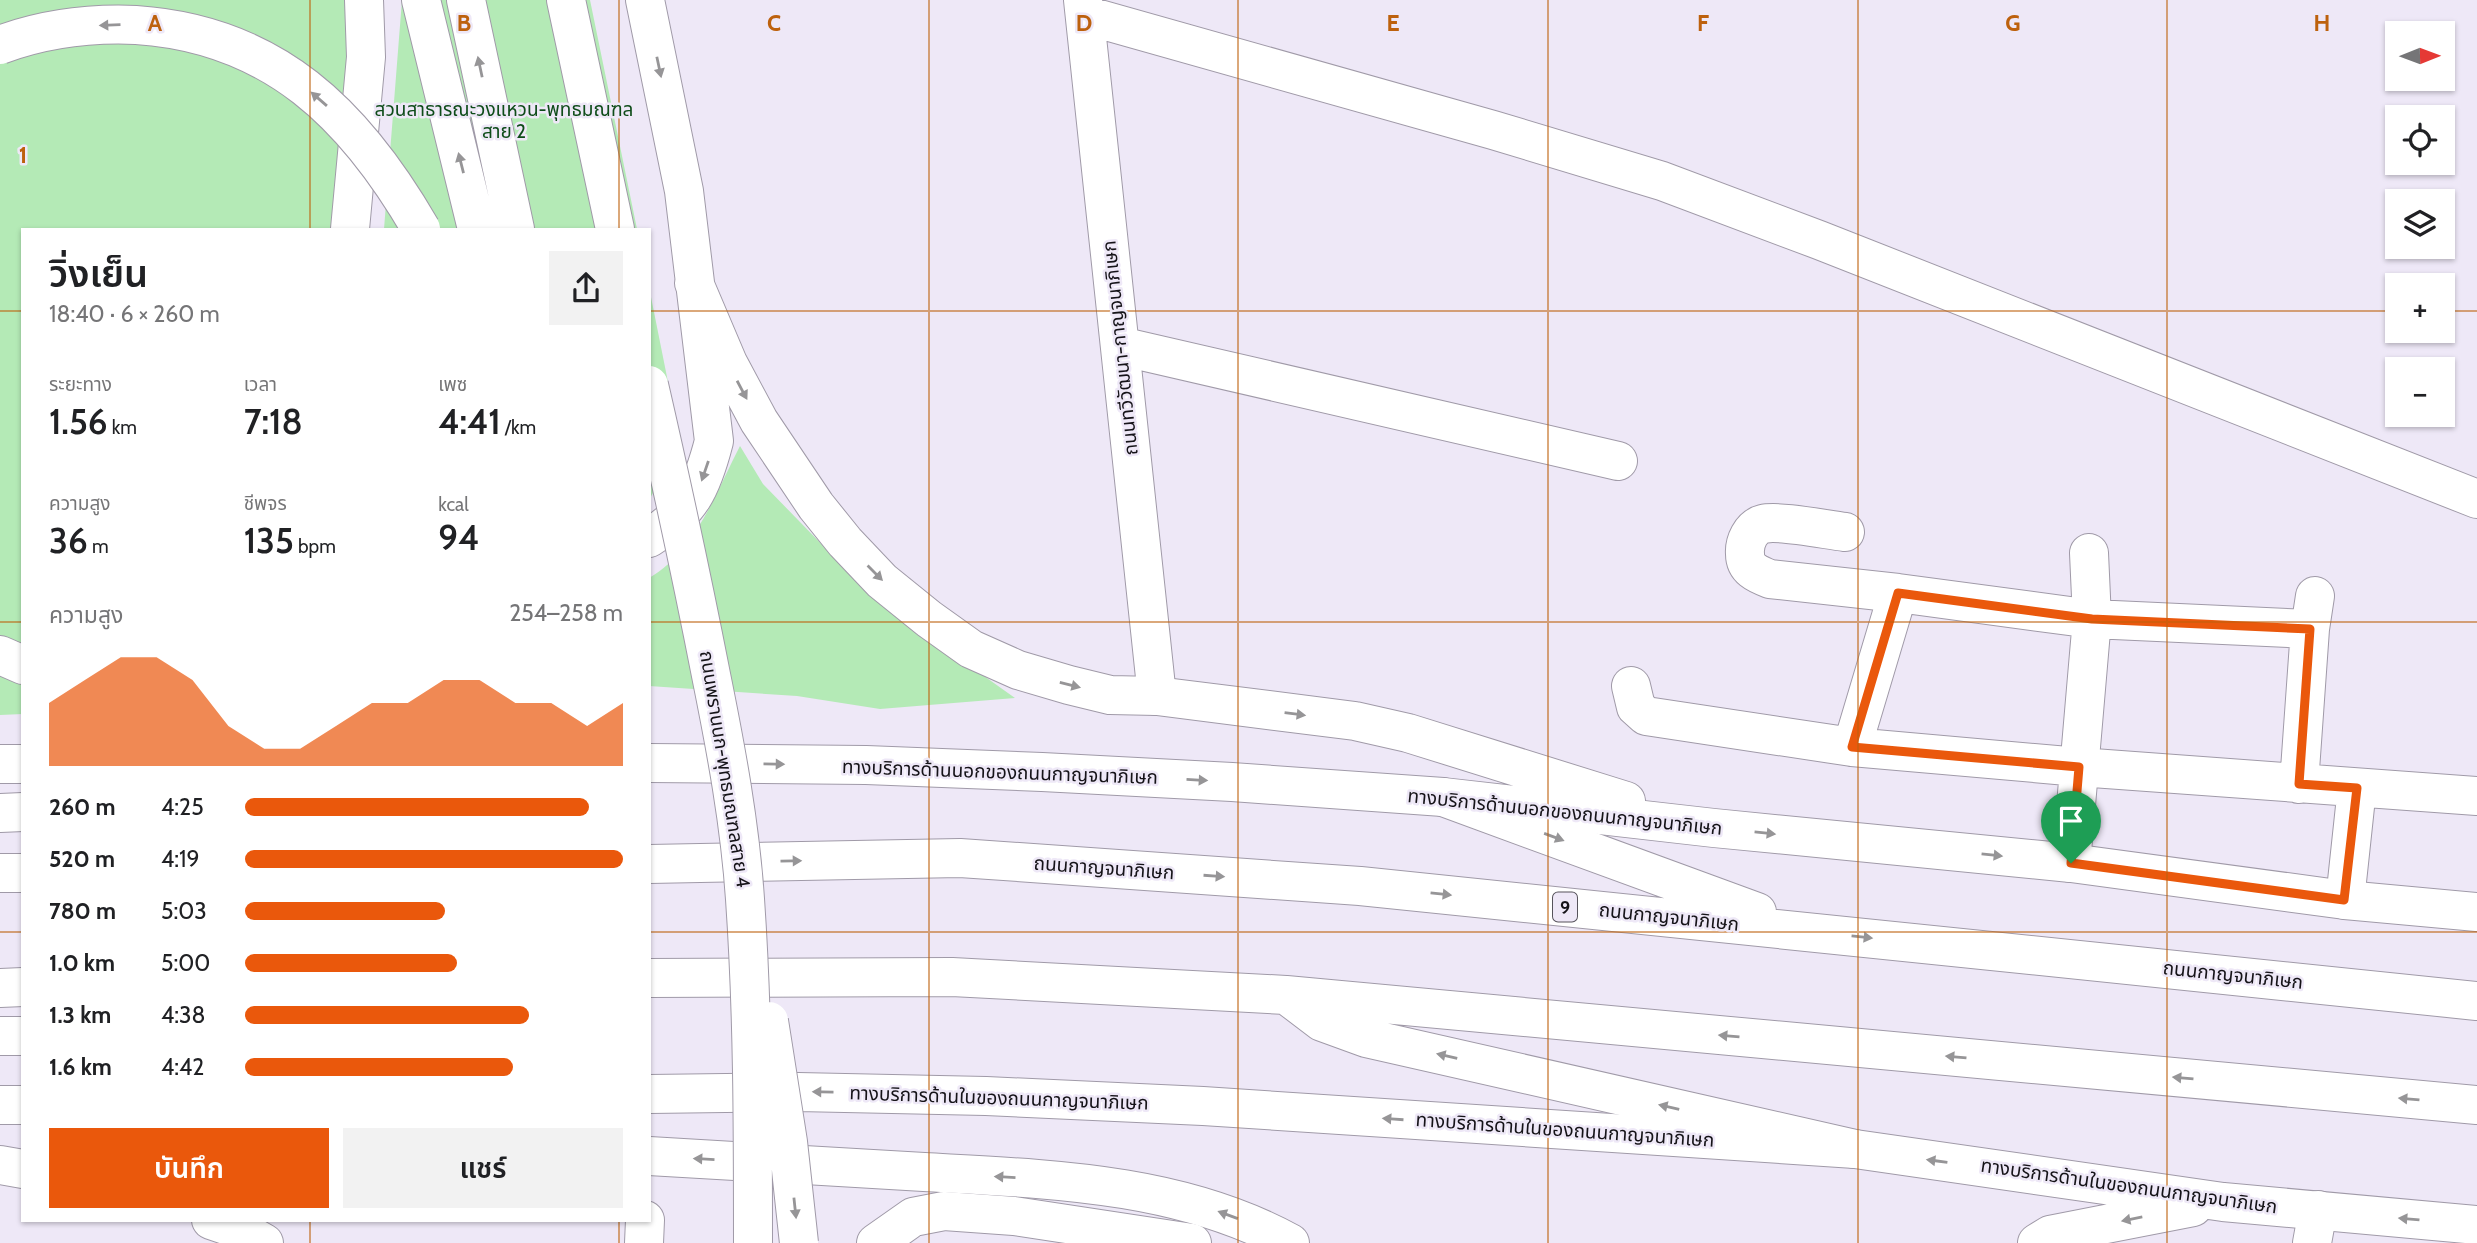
<!DOCTYPE html>
<html lang="th">
<meta charset="utf-8">
<style>
:root{--surface:#fff;--page:#f2f2f2;--text:#202124;--muted:#757577;--accent:#ea580c}
body{margin:0;font-family:Cabin,"Noto Sans Thai",sans-serif;background:var(--page);color:var(--text);height:100vh;display:flex;flex-direction:column;font-size:26px;white-space:nowrap}
*{box-sizing:border-box;margin:0}
p{font-size:23px;color:var(--muted)}
.icon{flex:none;width:38px;height:38px;fill:none;stroke:currentColor;stroke-width:2;stroke-linecap:round;stroke-linejoin:round}
.map{position:relative;flex:1;overflow:hidden}
.panel{position:absolute;left:21px;top:228px;width:630px;height:994px;display:flex;flex-direction:column;background:var(--surface);border-radius:0px;box-shadow:0 2px 5px #0004}
.panel>*{flex:none}
.needle{width:46px;rotate:89deg}
.buttons{position:absolute;left:2385px;top:21px;display:grid;gap:14px}
.buttons a{display:grid;place-items:center;width:70px;height:70px;border-radius:0px;background:var(--surface);box-shadow:0 2px 5px #0004;font-size:35px}
.pin{position:absolute;display:grid;place-items:center;width:60px;height:60px;color:#fff;margin:-72px -30px;border-radius:50% 50% 50% 0;rotate:-45deg;box-shadow:0 0 7px #0007}
.pin .icon{rotate:45deg}
.round{display:grid;place-items:center;flex:none;width:74px;height:74px;border-radius:0px;background:var(--page)}
.head{display:flex;align-items:center;justify-content:space-between;height:119px;padding:0 28px}
h1{font-size:38px;font-weight:600;line-height:52px}
.stats{display:grid;grid-template-columns:repeat(3,1fr);gap:10px;height:119px;padding:7px 28px}
.stats div{display:grid;align-content:center}
.stats b{font-size:35px;font-weight:600}
.stats small{font-size:19px;font-weight:400}
.stats p{font-size:19px}
.chart{height:196px;padding:14px 28px}
.chart p{display:flex;justify-content:space-between}
.chart svg{width:100%;height:126px;margin-top:7px;fill:var(--accent);opacity:.7}
.button{display:flex;gap:14px;margin-top:auto;padding:14px 28px}
.button a{flex:1;height:80px;border-radius:0px;background:var(--accent);color:#fff;font-size:28px;font-weight:600;line-height:80px;text-align:center}
.button a+a{background:var(--page);color:var(--text)}
ul{padding:0 28px;list-style:none;font-size:23px}
li{display:grid;grid-template-columns:112px 84px 1fr;align-items:center;height:52px}
li i{height:18px;border-radius:9px;background:var(--accent)}
.map>svg:first-child{display:block}
</style>
<div class="map">
<svg width="2477" height="1243" viewBox="0 0 2477 1243">
<rect width="100%" height="100%" fill="#eee8f7"/>
<path fill="#b4eab6" d="M0,0H353L332,229H23V714L0,715Z
M402,0H590L637,229H384Z
M649,287L671,397L662,477L649,500Z
M740,446L763,484L874,598L1015,698L880,709L797,696L649,686V578C696,551 716,492 740,446Z"/>
<g fill="none" stroke-linecap="round" stroke-linejoin="round">
<defs>
<path id="minor" d="M1083,0L1157,696
M1085,15L1493,130L1662,181L1819,240L2477,499
M1120,346L1618,461
M1845,532C1827,530 1779,520 1763,524C1751,527 1744,542 1745,554C1745,569 1757,574 1770,579L1898,593L2092,619L2310,629
M1631,686L1636,707L1646,716L1852,747L2079,767L2477,796
M1852,747L1898,593
M2299,784L2310,629L2315,596
M2071,863L2092,619L2089,553
M2345,900L2357,788
M876,1243L913,1217L944,1211L1014,1216L1192,1243
M2312,1243L2318,1210"/>
<path id="major" d="M421,0L477,229
M466,0L515,229
M566,0L615,229
M645,0L684,191L714,441C702,488 691,511 649,538
M350,229L366,57L364,0
M694,283L728,363L759,421L816,506L845,542L882,581L929,619L971,649L1018,670L1069,685L1110,695L1157,696L1355,721L1408,733L1626,801
M0,655L23,665
M649,763L866,765L1042,772L1232,782L1443,797L1714,828L2071,863L2345,900L2477,912
M0,764H23
M0,813L23,812
M0,1036H23
M649,1094L798,1092L986,1096L1203,1106L1855,1149L2223,1202L2477,1225
M0,1105H23
M649,1156C741,1161 833,1166 924,1172C1048,1179 1179,1182 1290,1243
M0,1165L23,1169
M211,1220L243,1231L264,1243
M644,1243L645,1220
M2037,1243L2050,1235L2193,1207"/>
<path id="highway" d="M1443,797L1757,912
M649,864L960,858L1360,886L2477,1001
M0,873H23
M649,978L952,977L1286,995L2477,1105
M0,988L23,987
M1289,997L1322,1022L1366,1038L1855,1149"/>
</defs>
<use href="#minor" stroke="#a09aa8" stroke-width="40"/>
<use href="#major" stroke="#a09aa8" stroke-width="40"/>
<use href="#highway" stroke="#a09aa8" stroke-width="40"/>
<use href="#minor" stroke="#fff" stroke-width="38"/>
<use href="#major" stroke="#fff" stroke-width="38"/>
<use href="#highway" stroke="#fff" stroke-width="38"/>
<defs>
<path id="major-bridge" d="M0,45C43,29 90,23 136,25C274,34 355,115 421,229
M649,385C671,481 692,578 711,675C726,749 740,824 745,899C753,1014 753,1129 753,1243
M769,1021L788,1142L799,1243"/>
</defs>
<use href="#major-bridge" stroke="#a09aa8" stroke-width="40" stroke-linecap="butt"/>
<use href="#major-bridge" stroke="#fff" stroke-width="38"/>
</g>
<defs><path id="oneway-solid" d="M-6-.8H1V-3.2L6.5 0L1 3.2V.8H-6Z" transform="scale(1.75)"/></defs>
<g fill="#969597">
<use href="#oneway-solid" transform="translate(110 25) rotate(178)"/>
<use href="#oneway-solid" transform="translate(480 67) rotate(-102)"/>
<use href="#oneway-solid" transform="translate(659 67) rotate(78)"/>
<use href="#oneway-solid" transform="translate(319 99) rotate(-139)"/>
<use href="#oneway-solid" transform="translate(461 163) rotate(-104)"/>
<use href="#oneway-solid" transform="translate(742 390) rotate(62)"/>
<use href="#oneway-solid" transform="translate(705 471) rotate(109)"/>
<use href="#oneway-solid" transform="translate(875 573) rotate(45)"/>
<use href="#oneway-solid" transform="translate(1070 685) rotate(14)"/>
<use href="#oneway-solid" transform="translate(1295 714) rotate(7)"/>
<use href="#oneway-solid" transform="translate(774 764) rotate(1)"/>
<use href="#oneway-solid" transform="translate(1197 780) rotate(3)"/>
<use href="#oneway-solid" transform="translate(1765 833) rotate(6)"/>
<use href="#oneway-solid" transform="translate(1554 837) rotate(20)"/>
<use href="#oneway-solid" transform="translate(1992 855) rotate(6)"/>
<use href="#oneway-solid" transform="translate(791 861) rotate(-1)"/>
<use href="#oneway-solid" transform="translate(1214 876) rotate(4)"/>
<use href="#oneway-solid" transform="translate(1441 894) rotate(6)"/>
<use href="#oneway-solid" transform="translate(1862 937) rotate(6)"/>
<use href="#oneway-solid" transform="translate(1729 1036) rotate(-175)"/>
<use href="#oneway-solid" transform="translate(1447 1056) rotate(-167)"/>
<use href="#oneway-solid" transform="translate(1956 1057) rotate(-175)"/>
<use href="#oneway-solid" transform="translate(2183 1078) rotate(-175)"/>
<use href="#oneway-solid" transform="translate(823 1092) rotate(-179)"/>
<use href="#oneway-solid" transform="translate(2409 1099) rotate(-175)"/>
<use href="#oneway-solid" transform="translate(1669 1107) rotate(-167)"/>
<use href="#oneway-solid" transform="translate(1393 1119) rotate(-176)"/>
<use href="#oneway-solid" transform="translate(704 1159) rotate(-177)"/>
<use href="#oneway-solid" transform="translate(1937 1161) rotate(-172)"/>
<use href="#oneway-solid" transform="translate(1005 1177) rotate(-177)"/>
<use href="#oneway-solid" transform="translate(795 1208) rotate(84)"/>
<use href="#oneway-solid" transform="translate(1228 1215) rotate(-160)"/>
<use href="#oneway-solid" transform="translate(2132 1219) rotate(169)"/>
<use href="#oneway-solid" transform="translate(2409 1219) rotate(-175)"/>
</g>
<g fill="none" stroke-linecap="round" stroke-linejoin="round">
<defs>
<path id="route" d="M1898,593L2092,619L2310,629L2299,784L2357,788L2344,900L2071,863L2079,767L1852,747Z"/>
</defs>
<use href="#route" stroke="#fff" stroke-width="14"/>
<use href="#route" stroke="#ea580c" stroke-width="9"/>
</g>
<path fill="none" stroke="#bd610d" stroke-width="2" stroke-opacity="0.55" d="M310,0V229M619,0V229M929,0V1243M1238,0V1243M1548,0V1243M1858,0V1243M2167,0V1243M0,311H23M649,311H2398M2443,311H2477M0,622H23M649,622H2477M0,932H23M649,932H2477M310,1220V1243M619,1220V1243"/>
<g text-anchor="middle" dominant-baseline="central" stroke-width="5" stroke-linejoin="round" paint-order="stroke">
<rect fill="#eee8f7" stroke="#56535b" stroke-width="2" x="1553" y="892.5" width="24" height="29" rx="5"/>
<g font-size="18" font-weight="bold" fill="#151318">
<text x="1565" y="907">9</text>
</g>
<g font-size="19" fill="#0e4c19" stroke="#eee8f7">
<text x="504" y="109">สวนสาธารณะวงแหวน-พุทธมณฑล<tspan x="504" dy="22">สาย 2</tspan></text>
</g>
<g font-size="19" fill="#151318" stroke="#eee8f7">
<text transform="translate(1120 348) rotate(-96)">ถนนทวีวัฒนา-กาญจนาภิเษก</text>
<text transform="translate(725 769) rotate(81)">ถนนพรานนก-พุทธมณฑลสาย 4</text>
<text transform="translate(1000 772) rotate(2)">ทางบริการด้านนอกของถนนกาญจนาภิเษก</text>
<text transform="translate(1565 812) rotate(6)">ทางบริการด้านนอกของถนนกาญจนาภิเษก</text>
<text transform="translate(1104 868) rotate(4)">ถนนกาญจนาภิเษก</text>
<text transform="translate(1669 917) rotate(6)">ถนนกาญจนาภิเษก</text>
<text transform="translate(2233 975) rotate(6)">ถนนกาญจนาภิเษก</text>
<text transform="translate(999 1098) rotate(2)">ทางบริการด้านในของถนนกาญจนาภิเษก</text>
<text transform="translate(1565 1130) rotate(4)">ทางบริการด้านในของถนนกาญจนาภิเษก</text>
<text transform="translate(2129 1186) rotate(8)">ทางบริการด้านในของถนนกาญจนาภิเษก</text>
</g>
</g>
<g font-size="23" text-anchor="middle" font-weight="bold" fill="#bd610d" stroke="#eee8f7" stroke-width="5" stroke-linejoin="round" paint-order="stroke">
<text x="155" y="31">A</text>
<text x="464" y="31">B</text>
<text x="774" y="31">C</text>
<text x="1084" y="31">D</text>
<text x="1393" y="31">E</text>
<text x="1703" y="31">F</text>
<text x="2013" y="31">G</text>
<text x="2322" y="31">H</text>
<text x="23" y="163">1</text>
</g>
</svg>
<div class="buttons">
<a><svg class="needle" viewBox="-14 -14 28 28"><path d="M0-13l5 13h-10z" fill="#e53935"/><path d="M0 13l5-13h-10z" fill="#757577"/></svg></a>
<a><svg class="icon" aria-label="locate" viewBox="0 0 24 24"><circle cx="12" cy="12" r="6"/><path d="M12 2v4M12 18v4M2 12h4M18 12h4"/></svg></a>
<a><svg class="icon" aria-label="layers" viewBox="0 0 24 24"><path d="M12 4l9 5-9 5-9-5zM3 14l9 5 9-5"/></svg></a>
<a>+</a>
<a>−</a>
</div>
<div class="pin" style="left:2071px;top:863px;background:#1e9e55"><svg class="icon" aria-label="arrive" viewBox="0 0 24 24"><path d="M6 21V4h12l-3 4 3 4H6"/></svg></div>
<section class="panel">
<div class="head"><div><h1>วิ่งเย็น</h1><p>18:40 · 6 × 260 m</p></div><a class="round"><svg class="icon" aria-label="share" viewBox="0 0 24 24"><path d="M12 15V3M7 8l5-5 5 5M5 13v7h14v-7"/></svg></a></div>
<div class="stats">
<div><p>ระยะทาง</p><b>1.56<small> km</small></b></div>
<div><p>เวลา</p><b>7:18</b></div>
<div><p>เพซ</p><b>4:41<small> /km</small></b></div>
</div>
<div class="stats">
<div><p>ความสูง</p><b>36<small> m</small></b></div>
<div><p>ชีพจร</p><b>135<small> bpm</small></b></div>
<div><p>kcal</p><b>94</b></div>
</div>
<div class="chart"><p><span>ความสูง</span>254–258 m</p>
<svg viewBox="0 0 160 44" preserveAspectRatio="none"><path d="M0 44V22L10 14L20 6L30 6L40 14L50 30L60 38L70 38L80 30L90 22L100 22L110 14L120 14L130 22L140 22L150 30L160 22V44z"/></svg>
</div>
<ul>
<li><b>260 m</b>4:25<i style="width:91%"></i></li>
<li><b>520 m</b>4:19<i style="width:100%"></i></li>
<li><b>780 m</b>5:03<i style="width:53%"></i></li>
<li><b>1.0 km</b>5:00<i style="width:56%"></i></li>
<li><b>1.3 km</b>4:38<i style="width:75%"></i></li>
<li><b>1.6 km</b>4:42<i style="width:71%"></i></li>
</ul>
<div class="button"><a>บันทึก</a><a>แชร์</a></div>
</section>
</div>
